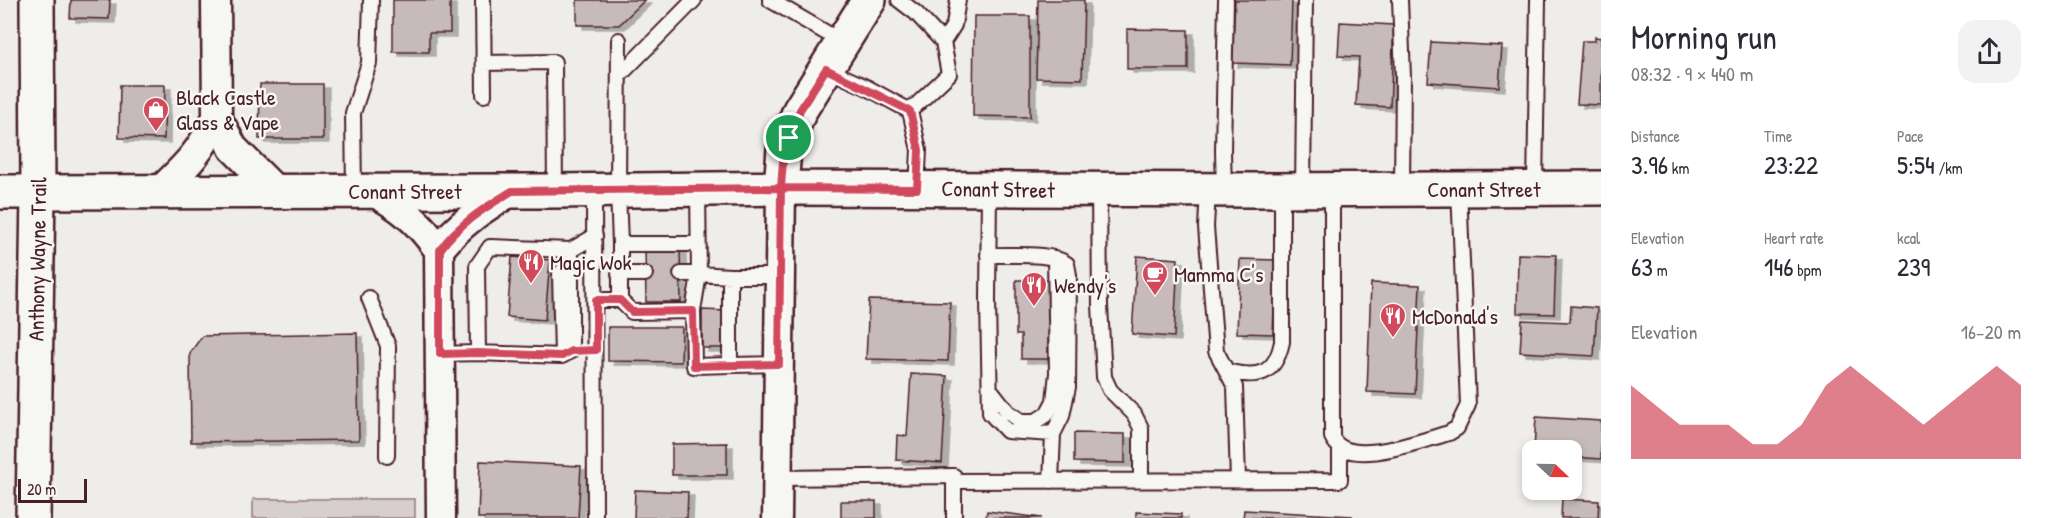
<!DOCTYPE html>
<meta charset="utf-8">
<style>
:root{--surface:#fff;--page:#f2f2f3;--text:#2b2b33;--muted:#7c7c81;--accent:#d1495b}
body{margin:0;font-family:"Patrick Hand",sans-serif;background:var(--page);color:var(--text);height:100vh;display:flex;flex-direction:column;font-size:22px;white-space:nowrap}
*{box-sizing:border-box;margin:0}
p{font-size:20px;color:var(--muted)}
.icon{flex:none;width:33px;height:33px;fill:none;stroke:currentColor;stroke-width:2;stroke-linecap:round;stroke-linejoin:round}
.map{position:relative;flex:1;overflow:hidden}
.sheet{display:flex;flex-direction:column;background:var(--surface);width:450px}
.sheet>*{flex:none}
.needle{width:39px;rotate:112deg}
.buttons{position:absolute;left:1522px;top:440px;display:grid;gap:12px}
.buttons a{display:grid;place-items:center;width:60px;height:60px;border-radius:12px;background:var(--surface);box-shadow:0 3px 9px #0003;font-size:30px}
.scale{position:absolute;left:18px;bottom:15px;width:69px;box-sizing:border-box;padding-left:6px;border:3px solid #4a1f2b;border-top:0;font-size:16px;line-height:21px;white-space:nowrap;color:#4a1f2b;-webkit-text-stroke:4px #f6f6f2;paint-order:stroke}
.pin{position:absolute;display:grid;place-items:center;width:51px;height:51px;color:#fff;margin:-26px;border:3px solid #fff;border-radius:50%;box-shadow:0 2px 6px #0007}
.round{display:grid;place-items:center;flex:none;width:63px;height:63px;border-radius:18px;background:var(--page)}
.head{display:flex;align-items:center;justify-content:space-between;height:102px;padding:0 30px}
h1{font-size:33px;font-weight:600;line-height:45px}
.metrics{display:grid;grid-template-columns:repeat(3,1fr);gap:9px;height:102px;padding:6px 30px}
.metrics div{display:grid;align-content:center}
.metrics b{font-size:26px;font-weight:600}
.metrics small{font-size:16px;font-weight:400}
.metrics p{font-size:16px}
.chart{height:168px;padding:12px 30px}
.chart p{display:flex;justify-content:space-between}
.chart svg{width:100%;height:108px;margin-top:6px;fill:var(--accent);opacity:.7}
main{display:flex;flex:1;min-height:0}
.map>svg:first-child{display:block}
</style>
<main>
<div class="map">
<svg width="1601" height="518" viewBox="0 0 1601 518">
<defs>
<filter id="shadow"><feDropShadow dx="6" dy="4" stdDeviation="0" flood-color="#0004"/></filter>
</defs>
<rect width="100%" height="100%" fill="#efedea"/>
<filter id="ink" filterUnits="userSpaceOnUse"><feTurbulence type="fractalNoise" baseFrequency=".0167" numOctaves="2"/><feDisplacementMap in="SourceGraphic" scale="12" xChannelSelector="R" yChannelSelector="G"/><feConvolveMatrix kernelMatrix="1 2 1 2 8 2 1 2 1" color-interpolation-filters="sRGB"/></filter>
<g filter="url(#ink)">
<path fill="#d7cfce" stroke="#90777c" stroke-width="1.5" d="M253,499H415V518H253Z"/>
<path fill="#c6babb" stroke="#4a1f2b" stroke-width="1.5" filter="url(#shadow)" d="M71,0H110L109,19L70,18Z
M393,0H450V33H429V52H393Z
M577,0H645L619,25H577Z
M1038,0H1084L1082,79L1036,78Z
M1235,0H1292L1290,65L1232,63Z
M974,16H1030V117L973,116Z
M1340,22L1394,25L1390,107L1356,105L1359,57L1338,56Z
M1127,29L1188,30V69H1127Z
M1595,37L1601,38V105L1577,104L1582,41H1595Z
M1431,42L1502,46L1499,87L1428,82Z
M260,84H323V139H259Z
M120,85H165L164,139L119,138Z
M680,248L681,302H646L645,250Z
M1518,254L1556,255L1554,314L1517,313Z
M1137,256L1178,259L1174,337L1132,334Z
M512,257L550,260L545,320L507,317Z
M1240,259L1276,260L1273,334L1237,333Z
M1016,280H1052V337H1048V359H1021V335H1016Z
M1371,283L1420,285L1415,394L1367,392Z
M869,300L950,302L948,361L866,359Z
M1571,306L1597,308L1594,356L1520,352L1522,320L1570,322Z
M702,310L726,311V348H702Z
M608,327H682L681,362L608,361Z
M357,333L359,440L191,442L190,353L202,336Z
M911,374L947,376L942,463L896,460L897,435L907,436Z
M1536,417L1601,421V459L1572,457V450H1534Z
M1074,433L1125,434V463L1074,462Z
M727,443V475H672V444Z
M480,461L581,466L578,518H478Z
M635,490L688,492L687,518H634Z
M1562,499L1599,501L1598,518H1561Z
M841,501H876V518H841Z
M1244,510L1352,516L1351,518H1243Z
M987,511L1042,518H986Z
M1136,512L1181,514V518H1136Z"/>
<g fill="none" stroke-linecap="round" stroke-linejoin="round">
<defs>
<path id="service" d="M483,0L484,95
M770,0L842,42
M899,0L916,13L943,42L949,74L910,111
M1400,0L1403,77L1402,189
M619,40L618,190L620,244H698
M943,42L954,25L958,0
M484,63L554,62L555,191
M826,69L866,87L910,111L919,150L917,189
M619,76L694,0
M1535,188L1538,0
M698,189L699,274L730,276
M989,190L988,300L990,413L1007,431L1053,434
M1099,190L1100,306L1104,377L1110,390L1134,414L1141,428V480
M1208,190L1206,227L1216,351L1235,387L1238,480
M1224,190L1223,151L1226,0
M1303,190L1305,0
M1332,190V437C1346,470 1423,440 1449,433L1457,428L1468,405L1459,189
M354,191L353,113L369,63L371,0
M594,191L595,518
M988,255C1010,256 1050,251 1067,264L1069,275L1068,387L1062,416L1053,434L1051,481
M619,274H645
M681,274H699L693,311L694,366L730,365
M369,298L388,346L387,456
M596,300H620L632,312L693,311
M620,300V244
M478,353L477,266L490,247L571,250L595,236
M439,354L478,353L562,356L571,351V250
M562,356L560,274L571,261
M779,364L730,365V276H780
M1227,371C1258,379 1275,375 1282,342V190
M990,389L1008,412L1021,421H1036L1047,414L1054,401L1057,373L1055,258
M777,478L954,476V518
M954,481L1340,480V448"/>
<path id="minor" d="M216,0L217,117L233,148L276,191
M370,190C403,208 417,220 439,250L441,518
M160,191C187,165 201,152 217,117
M439,250C458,224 485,207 512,191
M777,518L781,188"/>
<path id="primary" d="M781,188L784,149L800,110L869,0
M0,192L555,191L781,188L1256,190L1601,188"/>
<path id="trunk" d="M33,518L38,192L37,0"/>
</defs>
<use href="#service" stroke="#4a1f2b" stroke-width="18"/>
<use href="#minor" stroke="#4a1f2b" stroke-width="33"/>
<use href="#primary" stroke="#4a1f2b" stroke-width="38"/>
<use href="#trunk" stroke="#4a1f2b" stroke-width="38"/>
<use href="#service" stroke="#f6f6f2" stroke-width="14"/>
<use href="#minor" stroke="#f6f6f2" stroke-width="28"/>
<use href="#primary" stroke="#f6f6f2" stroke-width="33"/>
<use href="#trunk" stroke="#f6f6f2" stroke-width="33"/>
</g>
</g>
<g fill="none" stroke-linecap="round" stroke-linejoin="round" filter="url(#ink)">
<defs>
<path id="route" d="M789,138L784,148L781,188L512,191C486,207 458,224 440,250V354L478,353L562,356L571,351L596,350V300H620L632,312L693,311L694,366L779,364L781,188L917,189L919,150L910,111L826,69L800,110L789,138"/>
</defs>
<use href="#route" stroke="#fff" stroke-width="12"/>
<use href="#route" stroke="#d1495b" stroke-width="8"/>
</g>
<defs>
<symbol id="shop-pin" viewBox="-11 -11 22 30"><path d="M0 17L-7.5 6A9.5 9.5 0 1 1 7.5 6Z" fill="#d1495b" stroke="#f6f6f2"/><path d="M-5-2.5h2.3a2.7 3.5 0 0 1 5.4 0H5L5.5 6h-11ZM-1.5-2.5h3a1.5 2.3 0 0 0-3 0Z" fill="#fff"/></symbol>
<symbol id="restaurant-pin" viewBox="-11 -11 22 30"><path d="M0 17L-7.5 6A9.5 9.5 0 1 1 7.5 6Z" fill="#d1495b" stroke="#f6f6f2"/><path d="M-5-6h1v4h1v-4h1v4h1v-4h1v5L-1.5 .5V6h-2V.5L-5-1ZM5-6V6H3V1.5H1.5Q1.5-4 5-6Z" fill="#fff"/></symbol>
<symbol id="cafe-pin" viewBox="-11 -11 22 30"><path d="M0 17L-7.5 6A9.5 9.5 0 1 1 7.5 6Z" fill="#d1495b" stroke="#f6f6f2"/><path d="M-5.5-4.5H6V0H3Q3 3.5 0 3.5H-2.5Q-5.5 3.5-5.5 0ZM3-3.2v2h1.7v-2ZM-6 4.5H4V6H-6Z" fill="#fff"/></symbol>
</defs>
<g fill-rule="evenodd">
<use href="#shop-pin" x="141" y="95" width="30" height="40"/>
<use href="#restaurant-pin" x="516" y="247" width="30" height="40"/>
<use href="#cafe-pin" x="1140" y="259" width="30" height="40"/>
<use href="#restaurant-pin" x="1019" y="270" width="30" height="40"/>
<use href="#restaurant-pin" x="1378" y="301" width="30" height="40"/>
</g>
<g text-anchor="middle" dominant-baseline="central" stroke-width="5" stroke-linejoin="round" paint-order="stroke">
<g font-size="22" fill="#4a1f2b" stroke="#f6f6f2" text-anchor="start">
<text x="176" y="97">Black Castle<tspan x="176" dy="25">Glass &amp; Vape</tspan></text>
<text x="550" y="262">Magic Wok</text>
<text x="1174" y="274">Mamma C's</text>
<text x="1054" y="285">Wendy's</text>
<text x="1412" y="316">McDonald's</text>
</g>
<g font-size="22" fill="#4a1f2b" stroke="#f6f6f2">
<text transform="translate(998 189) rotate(1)">Conant Street</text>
<text x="1484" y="189">Conant Street</text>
<text x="405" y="191">Conant Street</text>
<text transform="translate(37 259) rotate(-89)">Anthony Wayne Trail</text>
</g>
</g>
</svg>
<div class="buttons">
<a><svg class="needle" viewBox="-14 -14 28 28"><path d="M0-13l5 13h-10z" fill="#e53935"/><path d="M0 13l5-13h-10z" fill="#7c7c81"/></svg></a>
</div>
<div class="scale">20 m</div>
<div class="pin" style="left:789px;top:138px;background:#1e9e55"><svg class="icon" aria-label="arrive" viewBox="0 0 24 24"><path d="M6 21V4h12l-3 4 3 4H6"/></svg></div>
</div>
<section class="sheet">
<div class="head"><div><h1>Morning run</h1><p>08:32 · 9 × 440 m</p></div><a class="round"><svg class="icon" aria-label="share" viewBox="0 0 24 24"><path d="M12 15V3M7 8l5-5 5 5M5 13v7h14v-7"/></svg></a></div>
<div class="metrics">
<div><p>Distance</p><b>3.96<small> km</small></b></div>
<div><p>Time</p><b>23:22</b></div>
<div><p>Pace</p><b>5:54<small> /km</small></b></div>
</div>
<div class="metrics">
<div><p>Elevation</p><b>63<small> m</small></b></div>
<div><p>Heart rate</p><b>146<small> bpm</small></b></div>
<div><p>kcal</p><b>239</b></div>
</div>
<div class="chart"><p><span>Elevation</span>16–20 m</p>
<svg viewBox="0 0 160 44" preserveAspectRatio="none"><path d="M0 44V14L10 22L20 30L30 30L40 30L50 38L60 38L70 30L80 14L90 6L100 14L110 22L120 30L130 22L140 14L150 6L160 14V44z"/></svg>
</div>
</section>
</main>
